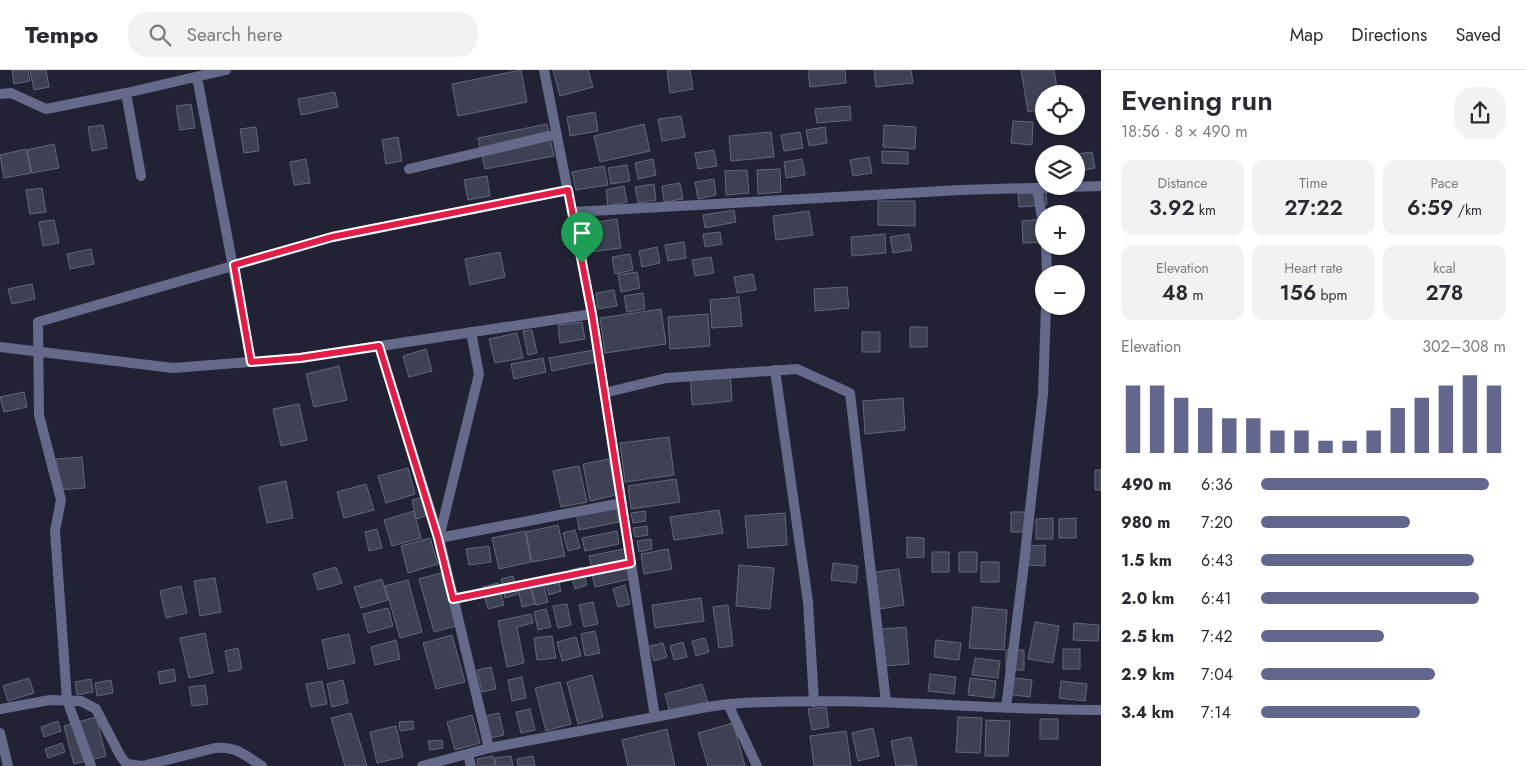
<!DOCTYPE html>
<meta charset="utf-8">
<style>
:root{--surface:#fff;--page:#f2f2f3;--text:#2b2b33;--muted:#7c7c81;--line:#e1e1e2;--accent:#63678d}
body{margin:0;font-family:Jost,sans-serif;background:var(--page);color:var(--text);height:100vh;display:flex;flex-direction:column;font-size:19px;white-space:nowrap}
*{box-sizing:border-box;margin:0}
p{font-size:16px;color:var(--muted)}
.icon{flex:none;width:28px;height:28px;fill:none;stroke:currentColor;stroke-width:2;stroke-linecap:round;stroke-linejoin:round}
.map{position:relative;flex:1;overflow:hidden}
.sheet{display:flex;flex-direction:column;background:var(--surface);width:425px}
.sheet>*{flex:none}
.controls{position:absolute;left:1035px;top:15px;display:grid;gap:10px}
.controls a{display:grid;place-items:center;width:50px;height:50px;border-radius:50%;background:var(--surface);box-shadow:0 1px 4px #0004;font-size:25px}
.pin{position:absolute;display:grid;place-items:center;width:42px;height:42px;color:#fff;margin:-51px -21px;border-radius:50% 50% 50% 0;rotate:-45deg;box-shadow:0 0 5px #0007}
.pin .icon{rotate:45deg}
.round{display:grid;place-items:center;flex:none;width:52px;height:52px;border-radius:20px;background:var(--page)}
.overview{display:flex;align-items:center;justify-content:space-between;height:85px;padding:0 20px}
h1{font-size:28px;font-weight:600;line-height:38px}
.metrics{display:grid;grid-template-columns:repeat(3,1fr);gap:8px;height:85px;padding:5px 20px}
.metrics div{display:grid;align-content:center;border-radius:12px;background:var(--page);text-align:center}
.metrics b{font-size:21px;font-weight:600}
.metrics small{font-size:14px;font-weight:400}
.metrics p{font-size:14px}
.chart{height:140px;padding:10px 20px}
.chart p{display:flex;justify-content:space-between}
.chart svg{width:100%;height:90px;margin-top:5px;stroke:var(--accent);stroke-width:6}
ul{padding:0 20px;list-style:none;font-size:16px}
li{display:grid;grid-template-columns:80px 60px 1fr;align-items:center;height:38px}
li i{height:12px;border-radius:6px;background:var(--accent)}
header{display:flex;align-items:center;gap:30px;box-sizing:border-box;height:70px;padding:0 25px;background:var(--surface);border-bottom:1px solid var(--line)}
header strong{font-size:24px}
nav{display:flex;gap:28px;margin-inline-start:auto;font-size:18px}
.search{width:350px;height:45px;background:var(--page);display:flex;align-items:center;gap:12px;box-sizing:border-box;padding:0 18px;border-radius:20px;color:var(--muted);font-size:19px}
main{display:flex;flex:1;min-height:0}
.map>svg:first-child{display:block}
</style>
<header>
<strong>Tempo</strong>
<div class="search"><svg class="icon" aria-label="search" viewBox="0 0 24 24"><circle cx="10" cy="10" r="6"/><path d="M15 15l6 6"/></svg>Search here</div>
<nav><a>Map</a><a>Directions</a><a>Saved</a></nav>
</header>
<main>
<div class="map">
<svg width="1101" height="696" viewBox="0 0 1101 696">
<rect width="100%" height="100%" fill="#212334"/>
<path fill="#3e4153" stroke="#64677b" d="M12,0H28L30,11L14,14Z
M30,0H46L49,17L34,20Z
M521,0L527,32L458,46L452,14Z
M553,0H588L593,17L560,26Z
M674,0H690L693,19L670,23L667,1Z
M808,0H845L846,13L810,17Z
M874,0H911L913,13L876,17Z
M1021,0H1054L1058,24H1044V39L1028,42Z
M335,22L338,37L301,45L298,29Z
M191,34L195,58L180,60L176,36Z
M850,36L851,50L817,53L815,39Z
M595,42L598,61L570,66L567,47Z
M681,46L685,67L662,71L658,49Z
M1013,51L1033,52L1032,75L1011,73Z
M547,54L554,86L485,99L478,68Z
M644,54L650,81L600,92L594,66Z
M103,55L107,78L92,81L88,57Z
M884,55L916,57L915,79L883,77Z
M256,57L259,81L244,83L240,59Z
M825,57L827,73L809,76L806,60Z
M771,62L774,87L731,91L729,66Z
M800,62L803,78L784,81L781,65Z
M398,67L402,91L386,94L382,70Z
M54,74L59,98L32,103L27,80Z
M26,79L31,103L4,108L0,85Z
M714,80L717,96L698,99L695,83Z
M882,81L908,82V94L882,93Z
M1092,82L1095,98L1077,101L1076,84Z
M869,87L872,103L853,106L850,90Z
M306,89L310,113L294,115L290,92Z
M653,89L656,105L638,109L635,93Z
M802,89L805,105L786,108L784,92Z
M627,95L630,111L611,114L608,98Z
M604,96L608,115L576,120L572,102Z
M780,99L781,122L758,124L757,100Z
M747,100L749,123L726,125L725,101Z
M487,106L490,126L468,130L464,110Z
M714,109L716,125L698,129L695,112Z
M680,113L683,129L664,132L662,116Z
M654,114L656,130L638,133L635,117Z
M624,116L627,132L608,136L606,120Z
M42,118L46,142L30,144L26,120Z
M1046,122L1047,135L1019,137L1018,124Z
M878,131H915V156L878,155Z
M734,140L736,152L705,158L703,145Z
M809,141L813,165L776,170L773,146Z
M617,149L621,178L589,182L585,154Z
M1044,149V172L1023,173L1022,151Z
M54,150L59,173L43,176L39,152Z
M720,162L722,174L705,177L703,164Z
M885,164L886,183L852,186L851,167Z
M909,164L912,180L893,183L890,167Z
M684,172L686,188L668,191L665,175Z
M657,177L660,193L642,197L639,181Z
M91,179L94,194L70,199L67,184Z
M500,182L505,207L470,215L465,189Z
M630,184L633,200L615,204L612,187Z
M711,187L714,203L695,206L692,190Z
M637,202L640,218L621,222L618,205Z
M753,204L756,220L737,223L734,207Z
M32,214L35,229L12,234L8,219Z
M847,217L849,238L815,241L814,219Z
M614,220L617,236L598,239L596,223Z
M643,223L645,239L627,242L624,226Z
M739,227L742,256L712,258L710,230Z
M661,239L666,274L605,283L600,248Z
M708,244L710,276L670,279L668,247Z
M582,252L585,269L560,273L558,255Z
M910,257H927V277H910Z
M532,260L537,283L528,285L523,261Z
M862,262H880V282H862Z
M517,263L523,288L495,293L489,269Z
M426,279L432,301L409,307L403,286Z
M594,280L596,292L552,301L549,288Z
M543,288L546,302L514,309L511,294Z
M339,296L347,330L314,337L306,304Z
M730,299L732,331L692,335L690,303Z
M24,322L27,337L4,342L0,327Z
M903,328L905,360L865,364L863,331Z
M299,334L307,370L281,376L273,339Z
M669,367L674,405L625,412L620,373Z
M82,387L85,418L58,420L56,389Z
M609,389L616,425L590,431L583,394Z
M579,396L587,432L561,437L553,401Z
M408,398L415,424L386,433L378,406Z
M1095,400H1101V420H1095Z
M676,409L680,432L631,439L628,416Z
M286,411L293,448L267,453L259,417Z
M366,414L374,440L344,448L337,422Z
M424,427L429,445L416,449L412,430Z
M616,439L619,452L579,460L577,446Z
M719,440L723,463L674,470L670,447Z
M414,441L421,468L392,476L384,450Z
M645,441L646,451L633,453L631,443Z
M1011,442H1029V462H1011Z
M785,443L787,475L748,478L745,446Z
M1053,448V469H1036V449Z
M1076,448V468H1059V449Z
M558,455L565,486L532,492L526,462Z
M647,456L648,465L635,467L633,458Z
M377,459L382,478L369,481L365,462Z
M575,460L580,478L568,481L563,463Z
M525,461L531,492L499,499L492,468Z
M617,461L619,474L585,481L582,468Z
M907,467L924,468V487L907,488Z
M430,468L438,494L408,503L401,476Z
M651,469L652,479L639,482L637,471Z
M1045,475V496L1028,495V476Z
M489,476L491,492L469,495L466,479Z
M624,479L627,492L592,499L589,486Z
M668,479L672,499L644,504L641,484Z
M932,482H949V502H932Z
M959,482H977V502H959Z
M981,492H999V512H981Z
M833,493L858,496L856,513L831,510Z
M739,495L774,498L770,539L736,536Z
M336,497L342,513L318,520L313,504Z
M582,497L587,515L575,519L570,500Z
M627,497L630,509L595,517L592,504Z
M899,499L904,535L880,539L875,502Z
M441,503L456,556L434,562L419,509Z
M556,503L561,521L549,525L544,506Z
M513,506L518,524L505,528L501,509Z
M215,508L221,542L200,546L194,511Z
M382,509L388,530L361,538L354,517Z
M408,510L422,562L400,568L385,516Z
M498,513L504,535L488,539L482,517Z
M543,513L548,532L536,535L531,517Z
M530,515L535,534L522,537L518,518Z
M625,515L630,534L618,537L613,519Z
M181,516L187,543L166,548L160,521Z
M701,528L704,551L655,558L652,535Z
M593,532L598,554L584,557L579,535Z
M567,534L571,555L558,558L553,536Z
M728,535L733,576L719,578L713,537Z
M973,537L1007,540L1004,580L969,578Z
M388,538L393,556L368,563L363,544Z
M546,539L551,557L538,560L534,542Z
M531,544L533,553L517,557L524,593L507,597L498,551Z
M1035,552L1059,556L1053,593L1028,589Z
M1074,553L1099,555L1098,571L1073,570Z
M906,557L909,594L885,596L882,559Z
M595,561L600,583L585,586L581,564Z
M205,563L213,603L189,608L180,568Z
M349,564L355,593L328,599L322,570Z
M452,565L465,612L436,619L423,573Z
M552,566L556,588L537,590L534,568Z
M576,567L581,586L562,591L557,572Z
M705,568L709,582L696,586L692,571Z
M396,570L400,589L375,595L371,577Z
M936,570L961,573L959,590L934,587Z
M683,572L687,587L674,590L670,576Z
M663,573L667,587L654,591L650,576Z
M238,578L242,599L229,602L225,581Z
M1063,579H1080V599H1063Z
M1006,580H1024V600H1006Z
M975,588L1000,591L998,608L972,605Z
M491,597L496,619L482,622L477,600Z
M174,599L176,611L160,614L158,602Z
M930,604L956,607L954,624L928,621Z
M592,605L603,647L578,654L567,612Z
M522,607L526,628L512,631L508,610Z
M1007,607L1032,610L1030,627L1005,624Z
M29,608L34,623L8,631L3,616Z
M970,608L996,611L994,628L968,625Z
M91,609L93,622L77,625L75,612Z
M111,610L113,623L97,626L95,613Z
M343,610L348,633L332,637L327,614Z
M322,611L327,634L311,637L306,614Z
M1061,611L1087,614L1085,631L1059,628Z
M560,612L571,654L546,661L535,618Z
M702,614L708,633L670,643L665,624Z
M205,615L208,634L192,636L189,617Z
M826,637L829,657L812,660L808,639Z
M530,639L535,660L521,663L516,642Z
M351,643L367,696H345L331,648Z
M499,643L504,665L490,668L485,646Z
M472,645L480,673L455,680L447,652Z
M96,647L106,686L74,694L64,656Z
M958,647L982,648L980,683L956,682Z
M1040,649H1058V669H1040Z
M986,650L1010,651L1008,686H985Z
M58,651L61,661L44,667L41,657Z
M413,651L414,659L400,661L399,652Z
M733,653L745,696H708L698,663Z
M396,656L403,687L377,693L370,662Z
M873,658L879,686L858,691L852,663Z
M667,659L675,696H628L622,670Z
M846,661L851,696H814L810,666Z
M911,667L917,695L896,696L891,671Z
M442,670L443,678L430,680L428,671Z
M62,673L65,682L48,688L45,679Z
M493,686L495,696H478L477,689Z
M511,686L513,696H496L495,688Z
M533,686L535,696H518L517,689Z"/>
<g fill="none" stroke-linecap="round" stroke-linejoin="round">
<path stroke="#65698a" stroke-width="10" d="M197,7L251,292
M0,24L11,23L46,39L126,23
M409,99L557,64
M141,106L126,23L226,0
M1037,118L1044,161
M573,142L960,120L1101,116
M1046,176L1047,204
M471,262L479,304L439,468L489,678
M379,276L439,468L622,433
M0,277L173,298L301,288L592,244
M775,300L808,532L814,632
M604,323L666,308L797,299L850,323L886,632
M453,529L631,493
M728,634L757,696
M1006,638L1023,502L1043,324L1046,236
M0,639L50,630L81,631L96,639L121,687L127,694L142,696L215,678C237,676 244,685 262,696
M655,647C680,643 705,636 730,634C854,625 977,640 1101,640
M0,663L8,696
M468,684L471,696
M91,696L67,630L55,461L61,430L39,345L38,252L333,167L568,120
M422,696L489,678L655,647L592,244L544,0"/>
</g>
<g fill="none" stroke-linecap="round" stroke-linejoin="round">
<defs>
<path id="route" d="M568,120L592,244L631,493L453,529L438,468L379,276L300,288L251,292L234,195L332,167Z"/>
</defs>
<use href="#route" stroke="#fff" stroke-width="10"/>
<use href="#route" stroke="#e11d48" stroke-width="6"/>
</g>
</svg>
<div class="controls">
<a><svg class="icon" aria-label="locate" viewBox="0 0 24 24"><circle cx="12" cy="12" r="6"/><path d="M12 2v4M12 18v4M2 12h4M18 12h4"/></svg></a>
<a><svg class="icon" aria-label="layers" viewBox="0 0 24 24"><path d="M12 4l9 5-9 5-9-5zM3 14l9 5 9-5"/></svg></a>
<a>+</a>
<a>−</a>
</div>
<div class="pin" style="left:582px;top:193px;background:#1e9e55"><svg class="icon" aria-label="arrive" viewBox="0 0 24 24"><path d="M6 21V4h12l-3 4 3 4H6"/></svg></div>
</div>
<section class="sheet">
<div class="overview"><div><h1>Evening run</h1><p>18:56 · 8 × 490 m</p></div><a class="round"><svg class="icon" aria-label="share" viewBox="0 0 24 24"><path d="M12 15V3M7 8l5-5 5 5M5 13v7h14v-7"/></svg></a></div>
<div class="metrics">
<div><p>Distance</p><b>3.92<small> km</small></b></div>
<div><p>Time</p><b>27:22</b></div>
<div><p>Pace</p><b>6:59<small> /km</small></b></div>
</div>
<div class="metrics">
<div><p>Elevation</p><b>48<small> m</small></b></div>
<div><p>Heart rate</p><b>156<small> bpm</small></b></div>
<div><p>kcal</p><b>278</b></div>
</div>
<div class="chart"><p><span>Elevation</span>302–308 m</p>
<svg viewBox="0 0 160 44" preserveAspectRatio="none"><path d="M5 44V11M15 44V11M25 44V17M35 44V22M45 44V27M55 44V27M65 44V33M75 44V33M85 44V38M95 44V38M105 44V33M115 44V22M125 44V17M135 44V11M145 44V6M155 44V11"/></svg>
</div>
<ul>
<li><b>490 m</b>6:36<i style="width:93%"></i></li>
<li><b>980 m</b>7:20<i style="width:61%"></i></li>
<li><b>1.5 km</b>6:43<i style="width:87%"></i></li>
<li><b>2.0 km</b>6:41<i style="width:89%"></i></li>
<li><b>2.5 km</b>7:42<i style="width:50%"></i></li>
<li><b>2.9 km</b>7:04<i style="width:71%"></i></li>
<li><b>3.4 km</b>7:14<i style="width:65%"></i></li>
</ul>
</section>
</main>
